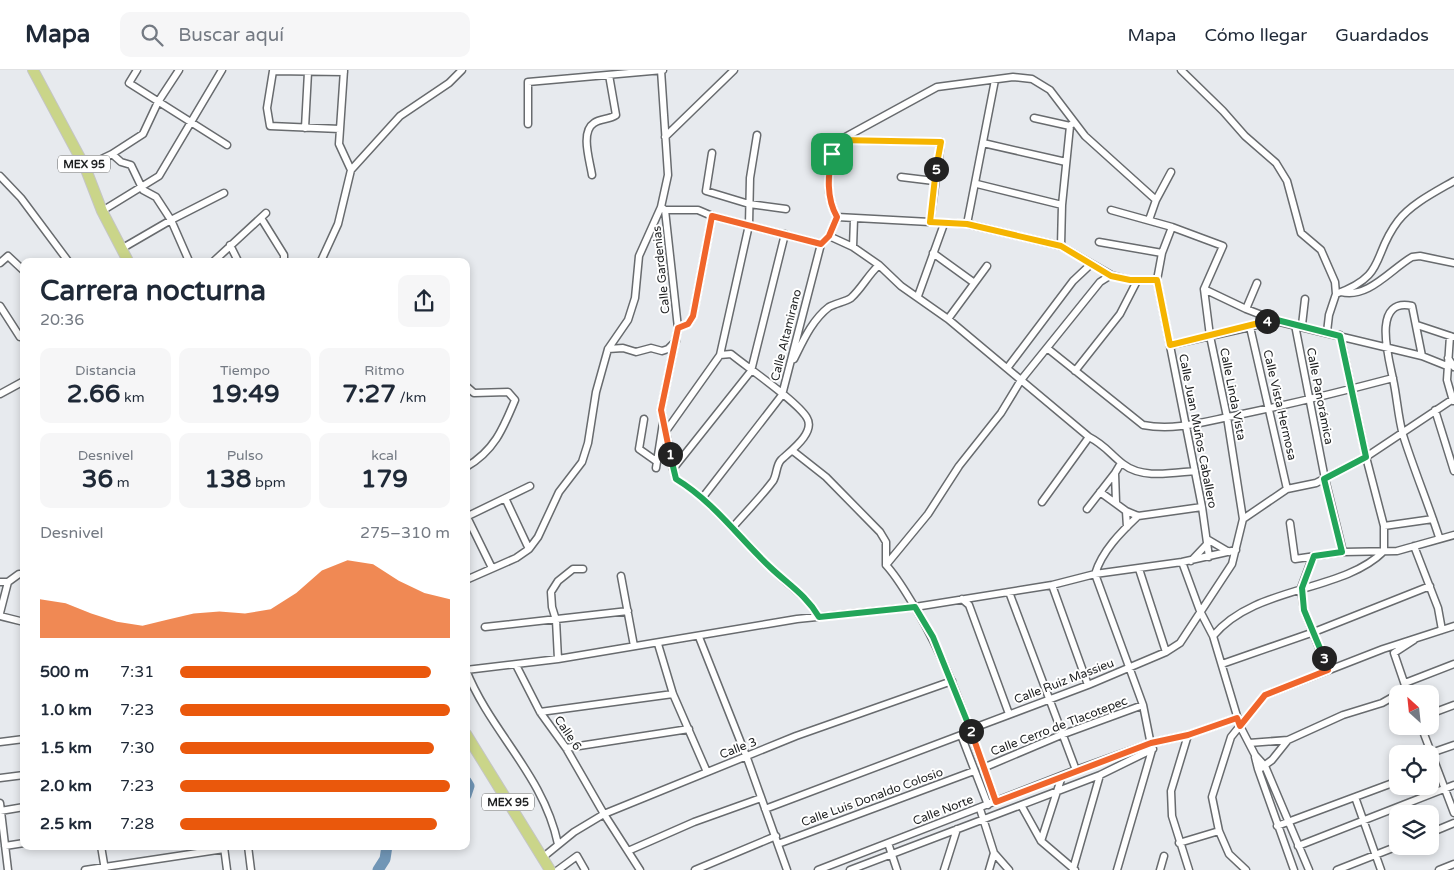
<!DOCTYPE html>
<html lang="es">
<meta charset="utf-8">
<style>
:root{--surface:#fff;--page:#f6f6f7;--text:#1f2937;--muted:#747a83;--line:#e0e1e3;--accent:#ea580c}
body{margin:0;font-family:"Varela Round",sans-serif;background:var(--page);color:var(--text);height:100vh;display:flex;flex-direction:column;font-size:19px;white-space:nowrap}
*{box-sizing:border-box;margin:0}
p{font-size:16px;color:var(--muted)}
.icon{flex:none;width:28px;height:28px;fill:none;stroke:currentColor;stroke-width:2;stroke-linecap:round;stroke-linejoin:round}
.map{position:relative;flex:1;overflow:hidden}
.drawer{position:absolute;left:20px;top:188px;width:450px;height:592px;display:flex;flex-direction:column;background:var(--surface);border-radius:10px;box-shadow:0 2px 8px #0003}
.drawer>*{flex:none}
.needle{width:32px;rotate:333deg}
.tools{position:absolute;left:1389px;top:615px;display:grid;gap:10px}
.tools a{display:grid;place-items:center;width:50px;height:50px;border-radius:10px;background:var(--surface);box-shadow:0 2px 8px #0003;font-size:25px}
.pin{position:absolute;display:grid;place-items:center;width:42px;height:42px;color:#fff;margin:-21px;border-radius:10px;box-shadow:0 2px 8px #0006}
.km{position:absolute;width:25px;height:25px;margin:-12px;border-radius:50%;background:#222;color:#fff;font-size:14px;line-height:25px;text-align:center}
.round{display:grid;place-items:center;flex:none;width:52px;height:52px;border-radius:10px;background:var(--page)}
.summary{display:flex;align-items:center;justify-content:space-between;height:85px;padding:0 20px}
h1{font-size:28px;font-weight:700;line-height:38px}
.stats{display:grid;grid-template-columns:repeat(3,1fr);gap:8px;height:85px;padding:5px 20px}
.stats div{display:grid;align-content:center;border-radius:10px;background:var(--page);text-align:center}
.stats b{font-size:25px;font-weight:700}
.stats small{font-size:14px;font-weight:400}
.stats p{font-size:14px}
.chart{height:140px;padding:10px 20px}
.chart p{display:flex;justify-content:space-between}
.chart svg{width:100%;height:90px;margin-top:5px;fill:var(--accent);opacity:.7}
ul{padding:0 20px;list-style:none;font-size:16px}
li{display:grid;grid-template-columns:80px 60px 1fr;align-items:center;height:38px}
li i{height:12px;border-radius:6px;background:var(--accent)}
header{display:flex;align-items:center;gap:30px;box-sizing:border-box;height:70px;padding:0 25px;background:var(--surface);border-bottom:1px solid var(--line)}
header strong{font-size:24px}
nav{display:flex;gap:28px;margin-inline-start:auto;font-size:18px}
.search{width:350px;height:45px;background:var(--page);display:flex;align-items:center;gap:12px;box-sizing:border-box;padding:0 18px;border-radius:10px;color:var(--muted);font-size:19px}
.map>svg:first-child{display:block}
</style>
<header>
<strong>Mapa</strong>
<div class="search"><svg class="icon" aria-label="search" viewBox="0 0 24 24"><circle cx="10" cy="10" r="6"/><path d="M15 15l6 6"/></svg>Buscar aquí</div>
<nav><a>Mapa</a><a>Cómo llegar</a><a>Guardados</a></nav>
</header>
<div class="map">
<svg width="1454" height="800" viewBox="0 0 1454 800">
<rect width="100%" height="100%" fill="#e7eaee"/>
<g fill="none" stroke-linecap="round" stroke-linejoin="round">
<path stroke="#7196b6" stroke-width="11" d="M466,711L469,716L466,725
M378,800L385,789L387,776"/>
<defs>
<path id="minor" d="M137,0L129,13L227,75
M1181,0L1223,41L1245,66L1276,93L1287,111L1301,163L1321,180L1335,212L1336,224L1329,245L1327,262
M1034,48L1070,56
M528,54V12L663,0
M305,58L308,2
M340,59L270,56L267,38L273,1L344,2
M665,67L734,0
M841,70L941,72L930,152
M983,73L1066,92
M712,83L706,121L749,134L786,139
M112,84L143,64L158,32L179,0
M85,97L112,84L121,92L131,95L143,120L156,127L171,150L189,191
M351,100L400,46L449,13L462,0
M592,105C590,91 580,62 594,53C601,48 609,50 616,45L609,5
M0,106L21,128L68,191
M901,107L934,111
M977,114L1062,135
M661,137L665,140L678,258L661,340L676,409C714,432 739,468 771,498C789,516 805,524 819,547
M665,140H698L712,146L821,174
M1111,140L1172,157L1223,176L1204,219L1210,266L1227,347L1243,449
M102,141L159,106L222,0
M837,147C824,123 827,94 840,70L937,17L1013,7L1032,9L1050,20L1085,66L1156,130
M837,147L967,154L1061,176L1111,205L1130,210H1157
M261,148L284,185V191
M1149,150L1156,130L1171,102
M967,154L995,10
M1172,157L1162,183L1157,210L1202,437L1209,487
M829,166L837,147
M1099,172L1162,183
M230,175L238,191
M1061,176L1062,135L1070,56L1074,52
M853,177L854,149
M121,179L171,150L224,123
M933,183L973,212
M214,191L266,143
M321,191L338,154L351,100L339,74L344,0
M0,193L8,186L24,201
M1204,219L1246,239L1280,252L1422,286L1447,296
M1341,222C1368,229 1390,200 1412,187L1420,186L1454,193
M1336,224C1388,205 1371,186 1398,151C1411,134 1435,122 1454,111
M918,226L944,154
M0,236L20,267L24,266
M1246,239L1257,213
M948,249L987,196
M1295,255L1325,409L1343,482
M1302,255L1305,229
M1417,255L1453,267
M1250,257L1287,419
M678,258L688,254L693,246L712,146
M1450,266L1447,310L1453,331
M1170,275L1250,257L1273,250
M1047,278L1143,355C1174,361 1203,352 1233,346C1287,335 1340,322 1393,308
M608,279L623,278L636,282L651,278L662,281L668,279L676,271
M720,285L731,284C748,298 798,332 807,348C816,363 789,382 781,390C776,395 777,405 773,411C761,427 746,442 733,457
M1422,286L1412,236C1371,227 1389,289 1393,309C1397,327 1398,347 1403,365C1414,400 1428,433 1439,467
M1448,288L1454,297
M794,289C803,271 812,250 829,237C836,233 845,232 851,228C862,218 868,205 879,195
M1008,297L1073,211L1090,195
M1075,301L1120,244L1137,211
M466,316L474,323L508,322L515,330C503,359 494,381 466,397
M0,324L24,311
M1435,340L1454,401
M644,349L639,379L656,391
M666,361L720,285L749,155L750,108L757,65
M793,381L826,407L880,462L886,472V495C898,508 906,523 916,539C952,599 971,666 996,731
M656,398L663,353
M673,399L751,301L785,164
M1100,422L1126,441L1138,446L1202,437
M703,427L782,325L821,174L829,166L853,177L879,195L901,216L948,249L1089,367C1105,375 1110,384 1123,394C1142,409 1171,403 1195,401
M505,428L529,479
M1042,432L1089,367
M1116,432L1115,403L1121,393
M1087,439L1115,403
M1126,441L1127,457
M466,447L530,416
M467,447L492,498
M1290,453L1295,489L1343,482L1397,481L1454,465
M1384,456L1433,449
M1207,469L1229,482
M1414,476L1438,538L1442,560
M1313,486L1301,518L1304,540L1328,600
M1191,491L1208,473
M1182,492L1200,541L1213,566L1240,656L1255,685L1265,696L1309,800
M886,495L928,444L959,396L1001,343L1021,310L1100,212L1111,205
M1139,499L1166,582
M621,506L634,576
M466,510L516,488L529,479L538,467L559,422L582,392L588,373L596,322L608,279L628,250L635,228L639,186L661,137L668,105L661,0
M0,512H8L19,504H24
M1052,515L1088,615
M1009,522L1076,700
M962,529L969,535L1009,644
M0,543L8,512
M0,546L24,552
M485,557L628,541
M1213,566C1255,515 1342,523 1384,481V456L1366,387L1340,265
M699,567L747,688L787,800
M658,574L673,624L707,702
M558,589L556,550L552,537L551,522L558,511L573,499H583
M1222,594L1314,562L1430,516
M516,595L540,642L566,678L604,744L640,800
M466,600L558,589L797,549L915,537L1052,515L1095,504L1182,492L1236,480
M466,600C491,663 543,704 558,774
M1405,613L1454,594
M1408,624L1394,583L1414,570
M540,642L673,624
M1430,644L1454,635
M1421,656L1454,743
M971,659L1088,615L1166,582L1180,573L1232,494L1243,449L1287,419L1316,413L1366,387L1453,329
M1188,665L1171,721L1172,746L1189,800
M0,672L24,669
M1249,673L1288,670L1343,645L1382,633L1398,624
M566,678L689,659
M1431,683L1454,675
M1255,687L1258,699L1294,800
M983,698L1061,665L1143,635
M1261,698L1272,690L1288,670
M0,708L24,705
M1355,727L1381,800
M0,733L8,800
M1021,735L1041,771L1075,800
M765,739L961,665L988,735
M980,739L994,783L1009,800
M0,741L24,737
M1277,756L1398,711
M1430,763L1454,753
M1041,771L1062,706
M888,773L897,800
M1179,773L1219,761
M778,774L974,701
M5,776L24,773
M101,776L105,800
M248,776L251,800
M1298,776L1454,715
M224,777L227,800
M628,781L694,752L761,728
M542,788L574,762L604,744L796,666L952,611
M1073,799L1100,705
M85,800L224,779
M558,800L577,786L585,800
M695,800L776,766
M818,800L1076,700L1151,673L1188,665L1237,648
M850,800L1100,705L1153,679
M944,800L957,759
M989,800L994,783
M1117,800L1152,680L1143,635L1095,504C1102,481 1121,462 1138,446
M1160,800L1164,786
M1246,800L1229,784L1219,761L1212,727L1231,667L1265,625L1383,579L1454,556
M1337,800L1398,776
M1439,800L1454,794"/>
<path id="primary" d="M33,0L85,97L102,141L128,191
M466,664L550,800"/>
</defs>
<use href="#minor" stroke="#686b6e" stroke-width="9"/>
<use href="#primary" stroke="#c4c5c5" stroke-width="12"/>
<use href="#minor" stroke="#fff" stroke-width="6"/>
<use href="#primary" stroke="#cad589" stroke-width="10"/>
</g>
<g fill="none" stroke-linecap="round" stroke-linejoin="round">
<defs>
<path id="split-1" d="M670,384L661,340L678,258L688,254L693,246L712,146L821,174L829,166L837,147C826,128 828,105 832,84"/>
<path id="split-2" d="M670,384L676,409C714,432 739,468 771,498C789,515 806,525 819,547L915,537L933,567L971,661"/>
<path id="split-3" d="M971,661L996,732L1151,673L1188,665L1237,648L1240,656L1265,625L1328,600L1324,588"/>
<path id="split-4" d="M1267,251L1273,249L1340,266L1366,387L1324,409L1342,482L1314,486L1302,518L1304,540L1324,588"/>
<path id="split-5" d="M936,99L930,152L967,154L1061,176L1111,206L1130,210H1157L1170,275L1267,251"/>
<path id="split-6" d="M832,84L840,70L941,72L936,99"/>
</defs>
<use href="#split-1" stroke="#fff" stroke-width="10"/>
<use href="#split-2" stroke="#fff" stroke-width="10"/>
<use href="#split-3" stroke="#fff" stroke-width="10"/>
<use href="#split-4" stroke="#fff" stroke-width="10"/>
<use href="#split-5" stroke="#fff" stroke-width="10"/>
<use href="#split-6" stroke="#fff" stroke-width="10"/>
<use href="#split-1" stroke="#f0652b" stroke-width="6"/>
<use href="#split-2" stroke="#22a559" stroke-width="6"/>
<use href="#split-3" stroke="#f0652b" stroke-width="6"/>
<use href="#split-4" stroke="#22a559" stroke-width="6"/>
<use href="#split-5" stroke="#f5b400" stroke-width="6"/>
<use href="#split-6" stroke="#f5b400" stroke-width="6"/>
</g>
<g text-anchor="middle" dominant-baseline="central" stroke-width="4" stroke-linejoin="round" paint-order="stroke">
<g fill="#fff" stroke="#616263" stroke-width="1">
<rect x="58" y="85.5" width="52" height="17" rx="4"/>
<rect x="482" y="723.5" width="52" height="17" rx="4"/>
</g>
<g font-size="11" font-weight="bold" fill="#1d1f20">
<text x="84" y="94">MEX 95</text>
<text x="508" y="732">MEX 95</text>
</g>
<g font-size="12" fill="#1d1f20" stroke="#fff">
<text transform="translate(661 200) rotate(-96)">Calle Gardenias</text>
<text transform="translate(786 265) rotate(-76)">Calle Altamirano</text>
<text transform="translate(1233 324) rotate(79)">Calle Linda Vista</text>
<text transform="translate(1320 326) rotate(79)">Calle Panorámica</text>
<text transform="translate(1280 335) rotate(77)">Calle Vista Hermosa</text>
<text transform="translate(1198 361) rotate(79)">Calle Juan Muños Caballero</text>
<text transform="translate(1064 611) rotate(-21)">Calle Ruiz Massieu</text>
<text transform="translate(1059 656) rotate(-21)">Calle Cerro de Tlacotepec</text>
<text transform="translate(568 663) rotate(56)">Calle 6</text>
<text transform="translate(738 678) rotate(-21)">Calle 3</text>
<text transform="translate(872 727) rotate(-20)">Calle Luis Donaldo Colosio</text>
<text transform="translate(943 740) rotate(-21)">Calle Norte</text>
</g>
</g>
</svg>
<div class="tools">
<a><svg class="needle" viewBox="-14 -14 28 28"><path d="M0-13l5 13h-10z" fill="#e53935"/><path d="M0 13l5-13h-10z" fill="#747a83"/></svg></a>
<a><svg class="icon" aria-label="locate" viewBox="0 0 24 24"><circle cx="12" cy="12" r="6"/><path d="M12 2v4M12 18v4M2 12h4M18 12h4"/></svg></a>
<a><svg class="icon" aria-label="layers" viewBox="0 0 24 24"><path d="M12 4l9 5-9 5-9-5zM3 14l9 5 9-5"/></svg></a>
</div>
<div class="pin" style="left:832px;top:84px;background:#1e9e55"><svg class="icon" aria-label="arrive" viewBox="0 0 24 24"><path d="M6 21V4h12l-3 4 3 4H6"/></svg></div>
<b class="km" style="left:670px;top:384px">1</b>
<b class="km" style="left:971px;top:661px">2</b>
<b class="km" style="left:1324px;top:588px">3</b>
<b class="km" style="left:1267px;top:251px">4</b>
<b class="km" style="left:936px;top:99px">5</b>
<section class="drawer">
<div class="summary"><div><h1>Carrera nocturna</h1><p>20:36</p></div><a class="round"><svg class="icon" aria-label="share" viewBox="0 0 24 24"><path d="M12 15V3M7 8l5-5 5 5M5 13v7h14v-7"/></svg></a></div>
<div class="stats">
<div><p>Distancia</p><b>2.66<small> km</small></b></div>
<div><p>Tiempo</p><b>19:49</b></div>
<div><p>Ritmo</p><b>7:27<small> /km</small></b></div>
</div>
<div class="stats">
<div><p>Desnivel</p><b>36<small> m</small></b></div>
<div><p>Pulso</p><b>138<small> bpm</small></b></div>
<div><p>kcal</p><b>179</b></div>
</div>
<div class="chart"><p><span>Desnivel</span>275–310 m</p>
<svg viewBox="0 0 160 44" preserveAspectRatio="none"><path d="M0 44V25L10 27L20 32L30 36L40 38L50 35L60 32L70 31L80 32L90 30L100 22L110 11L120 6L130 8L140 16L150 22L160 25V44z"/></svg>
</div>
<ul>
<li><b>500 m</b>7:31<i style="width:93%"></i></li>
<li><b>1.0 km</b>7:23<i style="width:100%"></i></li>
<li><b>1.5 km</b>7:30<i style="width:94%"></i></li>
<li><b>2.0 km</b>7:23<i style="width:100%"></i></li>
<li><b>2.5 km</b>7:28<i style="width:95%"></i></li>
</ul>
</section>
</div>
